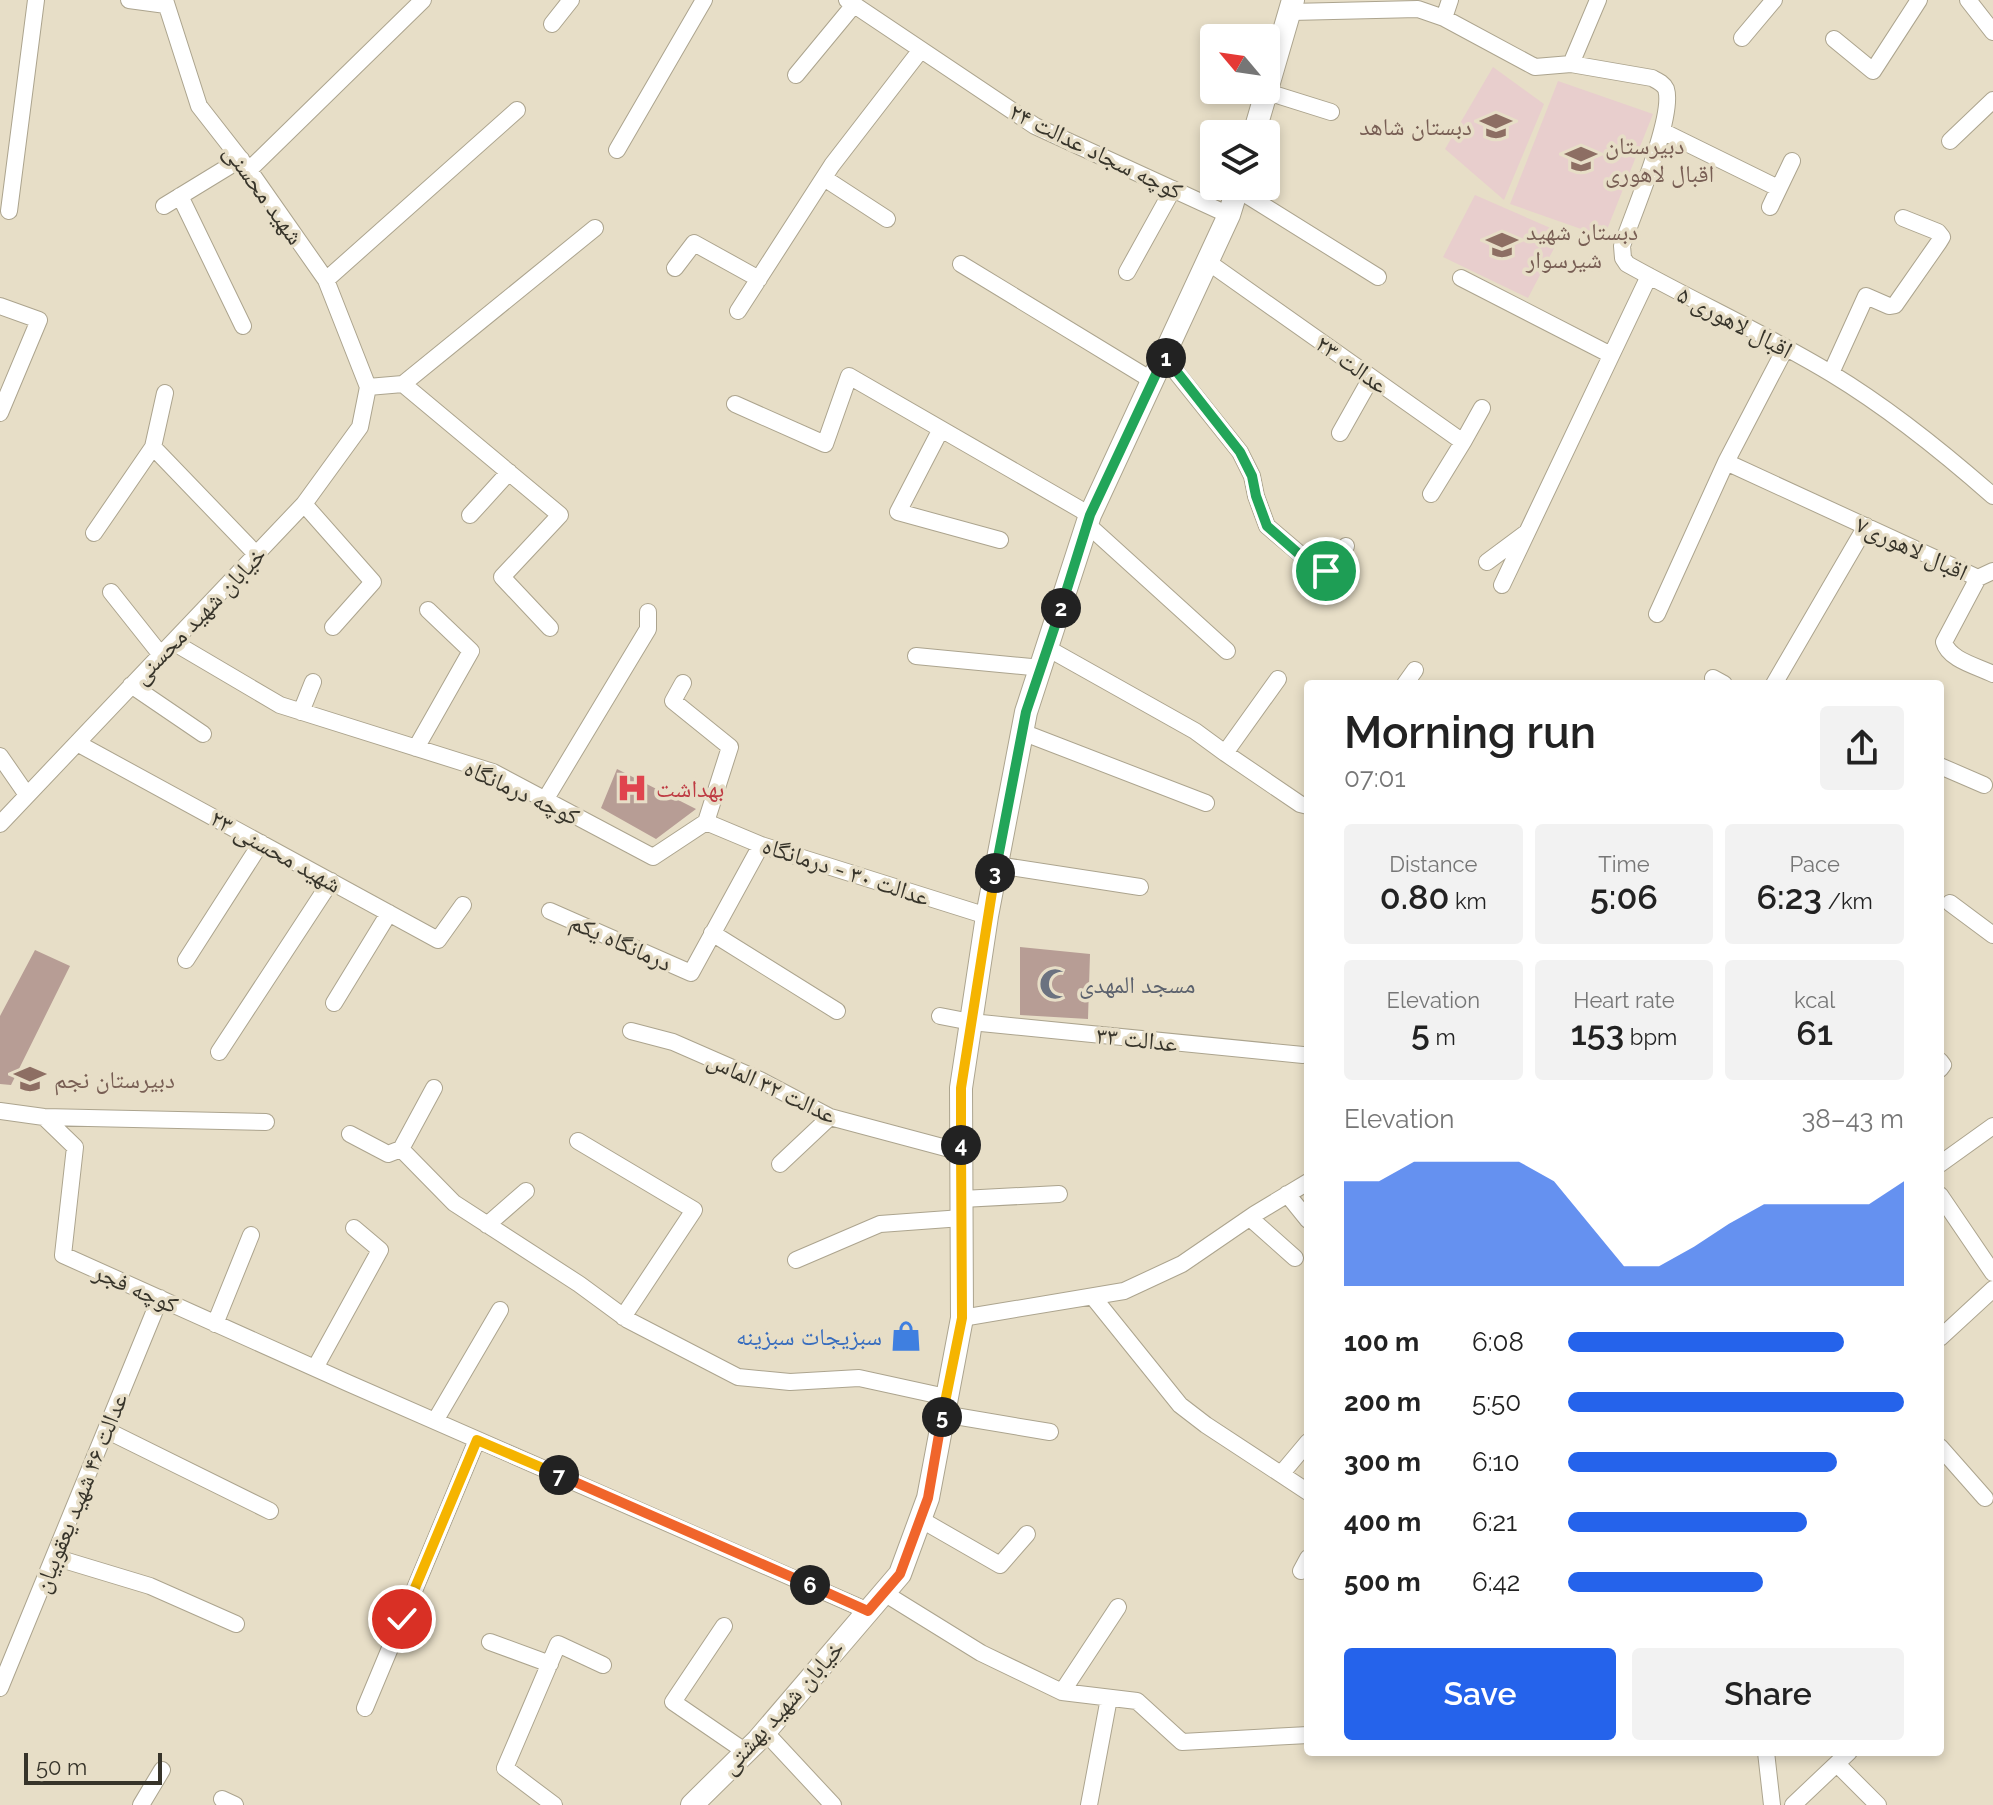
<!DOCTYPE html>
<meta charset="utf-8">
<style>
:root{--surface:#fff;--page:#f2f2f2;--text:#222;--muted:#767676;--accent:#2563eb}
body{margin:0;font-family:Raleway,"Noto Naskh Arabic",sans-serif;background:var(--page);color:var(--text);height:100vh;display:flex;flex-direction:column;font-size:30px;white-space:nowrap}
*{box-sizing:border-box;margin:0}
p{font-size:26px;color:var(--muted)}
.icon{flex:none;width:44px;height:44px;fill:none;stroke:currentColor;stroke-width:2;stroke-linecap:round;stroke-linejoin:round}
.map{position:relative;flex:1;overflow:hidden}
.details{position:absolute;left:1304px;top:680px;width:640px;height:1076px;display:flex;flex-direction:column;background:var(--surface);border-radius:8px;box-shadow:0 4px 12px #0003}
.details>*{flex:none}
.needle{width:52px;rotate:299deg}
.fabs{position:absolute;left:1200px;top:24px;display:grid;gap:16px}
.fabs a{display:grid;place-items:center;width:80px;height:80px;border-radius:8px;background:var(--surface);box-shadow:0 4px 12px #0003;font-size:40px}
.scale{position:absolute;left:24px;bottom:20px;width:138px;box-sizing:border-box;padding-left:8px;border:4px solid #37342a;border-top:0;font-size:22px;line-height:28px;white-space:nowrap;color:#37342a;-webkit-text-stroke:6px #e7dec7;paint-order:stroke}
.pin{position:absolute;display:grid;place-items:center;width:68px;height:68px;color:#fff;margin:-34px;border:4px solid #fff;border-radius:50%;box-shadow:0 2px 8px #0007}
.km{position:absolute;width:40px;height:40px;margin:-20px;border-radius:50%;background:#222;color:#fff;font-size:22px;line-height:40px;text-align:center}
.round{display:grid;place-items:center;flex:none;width:84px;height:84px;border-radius:8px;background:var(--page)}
.overview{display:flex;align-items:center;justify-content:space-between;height:136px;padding:0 40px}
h1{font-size:44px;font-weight:600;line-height:60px}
.stats{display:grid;grid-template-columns:repeat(3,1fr);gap:12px;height:136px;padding:8px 40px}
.stats div{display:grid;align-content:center;border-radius:8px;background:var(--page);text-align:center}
.stats b{font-size:34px;font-weight:600}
.stats small{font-size:22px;font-weight:400}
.stats p{font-size:22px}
.chart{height:224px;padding:16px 40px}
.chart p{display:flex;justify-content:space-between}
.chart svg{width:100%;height:144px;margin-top:8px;fill:var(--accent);opacity:.7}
.action{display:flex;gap:16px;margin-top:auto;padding:16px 40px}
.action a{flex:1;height:92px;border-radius:8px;background:var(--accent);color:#fff;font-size:32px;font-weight:600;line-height:92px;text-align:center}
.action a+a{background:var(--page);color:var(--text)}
ul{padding:0 40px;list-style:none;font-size:26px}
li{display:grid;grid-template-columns:128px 96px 1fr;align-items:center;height:60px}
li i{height:20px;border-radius:10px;background:var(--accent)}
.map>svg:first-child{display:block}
</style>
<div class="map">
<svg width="1993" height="1805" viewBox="0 0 1993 1805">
<rect width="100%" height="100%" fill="#e7dec7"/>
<path fill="#e8cecd" d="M1493,67L1544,104L1504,200L1445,149Z
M1558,81L1653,114L1604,237L1510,204Z
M1475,195L1562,233L1528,298L1443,257Z"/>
<path fill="#b79d95" d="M617,769L696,809L656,839L601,808Z
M1020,947L1090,954L1088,1019L1020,1015Z
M35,950L70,966L11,1085L0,1084V1016Z"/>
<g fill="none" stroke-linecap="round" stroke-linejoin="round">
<defs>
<path id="street" d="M129,0L166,5
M165,0L199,106L249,170L326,280L368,387
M847,0L1035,126L1229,215
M1968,0L1993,32
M1291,12L1418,9L1444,18L1535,67L1571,64L1652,78C1658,81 1663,83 1666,89C1675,116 1632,216 1622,246L1623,258L1627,264C1695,302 1766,334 1832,374C1890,409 1943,452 1993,496
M1444,18L1450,0
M552,24L571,0
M1742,38L1774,0
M1834,39L1873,71L1919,0
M1571,64L1598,0
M796,75L853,6
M1267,92L1331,112
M1662,131L1778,188
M1950,141L1993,100
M617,150L704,0
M249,170L423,0
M824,178L887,219
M1237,189L1378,277
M180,196L243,326
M164,206L241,159
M1770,207L1792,161
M9,211L36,0
M1208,262L1463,442L1482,408
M961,264L1153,381
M675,268L694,243L759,279
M1127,272L1173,189
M1461,278L1611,355
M326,280L517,110
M0,306L39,320L0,413
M738,311L832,165L920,51
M1164,357L1240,452L1252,476L1256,496L1267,526L1320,571H1326L1346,546
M1831,373L1866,296L1889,306L1895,305L1939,242L1942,237L1938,232L1903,218
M403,384L560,515L502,577L550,628
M368,387L403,384L595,228
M735,404L825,444L849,376L1090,515
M941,429L898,512L1000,540
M1340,433L1371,378
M153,447L256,554
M1726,462L1978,578L1944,642C1949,660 1977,666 1993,674
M1431,494L1463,442
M304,504L373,582L333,627
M470,515L509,472
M1088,525L1227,651
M94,533L153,447L165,393
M1487,562L1526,533
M1978,578L1993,571
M1502,585L1649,276
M111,592L161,655
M1657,614L1726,462L1785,349
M173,642L280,705L493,772L653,857L706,822
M1049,649L1195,731L1225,753L1278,679
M916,656L1042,668
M1713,678L1724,684
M683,683L673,701L730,747L706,822
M1405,684L1415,670
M1774,684L1866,526
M131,685L203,734
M301,712L313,682
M1022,732L1206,803
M77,743L438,940L463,905
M416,748L471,651L428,610
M1225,753L1300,804L1308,806
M0,756L27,795
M1940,766L1984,785
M545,800L648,629V612
M706,822L761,845L987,916
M0,824L304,504L360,427L368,387
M997,865L1140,887
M1950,903L1993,935
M550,911L691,973L761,845
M712,933L837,1011
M186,960L261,843
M334,1003L389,913
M940,1016L971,1022L1303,1055
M631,1031L673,1042L760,1080L830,1117L961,1152
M219,1052L331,881
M1940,1061L1943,1065L1940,1069
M0,1111L44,1117L266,1122
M44,1117L75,1147L63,1255L348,1383L868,1611
M350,1134L388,1154L401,1149L434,1088
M578,1141L694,1210L623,1317
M401,1149L454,1203L579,1284L628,1320L738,1377L790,1382L859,1378L946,1397
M780,1164L830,1117
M1940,1164L1993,1126
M1287,1194L1308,1220
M1940,1195L1993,1273
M962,1199L1059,1194
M1250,1218L1295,1258
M487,1225L526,1191
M796,1260L880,1224L962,1218
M1093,1297L1180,1405L1206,1425L1308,1492
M962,1318L1124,1291L1182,1264L1255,1214L1308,1182
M215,1324L251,1235
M1940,1338L1993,1289
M315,1368L380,1250L354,1228
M943,1414L1050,1432
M435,1421L500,1310
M106,1430L270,1511
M1940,1447L1985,1498
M1282,1473L1308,1442
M920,1519L1000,1565L1027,1534
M54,1557L150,1586L236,1624
M1301,1571L1308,1558
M884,1593L981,1653L1062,1692L1137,1701L1182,1742L1308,1735
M724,1626L673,1702L746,1752
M490,1642L550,1664
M0,1688L160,1298
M1062,1692L1118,1607
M365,1708L477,1440
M765,1732L833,1805
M1766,1752L1772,1805
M1837,1764L1878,1805
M222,1799L235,1805
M141,1805L162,1770
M554,1805L505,1768L558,1644L603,1665
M1089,1805L1109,1698
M1793,1805L1849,1752"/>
<path id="secondary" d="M1254,134L1293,0
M692,1805L758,1740L900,1574L928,1498L962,1318L961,1088L987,916L1026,712L1090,515L1229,215L1238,186"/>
</defs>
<use href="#street" stroke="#aca48e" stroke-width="18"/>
<use href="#secondary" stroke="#aca48e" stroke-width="24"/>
<use href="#street" stroke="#fff" stroke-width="16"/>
<use href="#secondary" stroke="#fff" stroke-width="22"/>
</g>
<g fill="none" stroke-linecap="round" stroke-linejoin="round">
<defs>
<path id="split-1" d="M1166,358L1240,452L1252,476L1256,496L1267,526L1315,568L1326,571"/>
<path id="split-2" d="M1061,608L1090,515L1164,357L1166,358"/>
<path id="split-3" d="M995,873L1026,712L1061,608"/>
<path id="split-4" d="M961,1145V1088L995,873"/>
<path id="split-5" d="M942,1417L962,1318L961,1145"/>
<path id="split-6" d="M810,1585L868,1611L900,1574L928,1498L942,1417"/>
<path id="split-7" d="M559,1475L810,1585"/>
<path id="split-8" d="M402,1619L477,1440L559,1475"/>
</defs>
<use href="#split-1" stroke="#fff" stroke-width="16"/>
<use href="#split-2" stroke="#fff" stroke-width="16"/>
<use href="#split-3" stroke="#fff" stroke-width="16"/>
<use href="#split-4" stroke="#fff" stroke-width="16"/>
<use href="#split-5" stroke="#fff" stroke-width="16"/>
<use href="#split-6" stroke="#fff" stroke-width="16"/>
<use href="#split-7" stroke="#fff" stroke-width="16"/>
<use href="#split-8" stroke="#fff" stroke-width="16"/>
<use href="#split-1" stroke="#22a559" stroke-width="10"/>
<use href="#split-2" stroke="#22a559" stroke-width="10"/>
<use href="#split-3" stroke="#22a559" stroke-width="10"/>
<use href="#split-4" stroke="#f5b400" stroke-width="10"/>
<use href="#split-5" stroke="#f5b400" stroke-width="10"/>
<use href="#split-6" stroke="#f0652b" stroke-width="10"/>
<use href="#split-7" stroke="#f0652b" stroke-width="10"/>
<use href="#split-8" stroke="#f5b400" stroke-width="10"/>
</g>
<defs>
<symbol id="school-bare" viewBox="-9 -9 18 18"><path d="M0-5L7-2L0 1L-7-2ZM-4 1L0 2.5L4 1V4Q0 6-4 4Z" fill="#8d6e63" stroke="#e7dec7" stroke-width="2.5" paint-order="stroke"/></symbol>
<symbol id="hospital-bare" viewBox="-9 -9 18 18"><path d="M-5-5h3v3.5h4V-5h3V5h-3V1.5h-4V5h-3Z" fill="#e0444e" stroke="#e7dec7" stroke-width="2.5" paint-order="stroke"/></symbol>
<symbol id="mosque-bare" viewBox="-9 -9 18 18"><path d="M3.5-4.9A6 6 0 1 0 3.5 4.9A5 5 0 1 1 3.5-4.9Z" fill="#6b7280" stroke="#e7dec7" stroke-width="2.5" paint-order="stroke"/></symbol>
<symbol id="shop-bare" viewBox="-9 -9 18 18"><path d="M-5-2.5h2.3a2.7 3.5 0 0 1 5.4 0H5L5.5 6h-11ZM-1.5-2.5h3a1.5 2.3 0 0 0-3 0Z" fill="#3f7fe0" stroke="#e7dec7" stroke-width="2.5" paint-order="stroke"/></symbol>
</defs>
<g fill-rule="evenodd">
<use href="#school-bare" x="1474" y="104" width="44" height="44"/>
<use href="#school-bare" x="1559" y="137" width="44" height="44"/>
<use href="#school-bare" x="1480" y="223" width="44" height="44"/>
<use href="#hospital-bare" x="610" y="766" width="44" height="44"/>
<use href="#mosque-bare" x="1033" y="962" width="44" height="44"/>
<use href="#school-bare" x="8" y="1057" width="44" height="44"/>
<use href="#shop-bare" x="884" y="1314" width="44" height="44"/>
</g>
<g text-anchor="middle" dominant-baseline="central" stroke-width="7" stroke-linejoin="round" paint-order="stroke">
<g font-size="24" fill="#785e54" stroke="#e7dec7" text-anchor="start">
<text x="1472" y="126" text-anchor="end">دبستان شاهد</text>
<text x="1605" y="145">دبیرستان<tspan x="1605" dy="28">اقبال لاهوری</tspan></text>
<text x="1526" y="231">دبستان شهید<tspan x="1526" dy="28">شیرسوار</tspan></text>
<text x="54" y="1079">دبیرستان نجم</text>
</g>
<g font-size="24" fill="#37342a" stroke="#e7dec7">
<text transform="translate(1096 151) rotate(26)">کوچه سجاد عدالت ۲۴</text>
<text transform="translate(264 194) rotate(54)">شهید محسنی</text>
<text transform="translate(1735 322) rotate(28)">اقبال لاهوری ۵</text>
<text transform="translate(1352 364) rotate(35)">عدالت ۲۳</text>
<text transform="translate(1912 548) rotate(25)">اقبال لاهوری۷</text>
<text transform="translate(199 615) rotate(-46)">خیابان شهید محسنی</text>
<text transform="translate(522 792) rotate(25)">کوچه درمانگاه</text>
<text transform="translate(276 851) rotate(29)">شهید محسنی ۲۳</text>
<text transform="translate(846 871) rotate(18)">عدالت ۳۰ - درمانگاه</text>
<text transform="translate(621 942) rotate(24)">درمانگاه یکم</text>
<text transform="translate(1137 1039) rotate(6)">عدالت ۳۳</text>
<text transform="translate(772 1087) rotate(25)">عدالت ۳۲ الماس</text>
<text transform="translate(136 1288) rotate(24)">کوچه فجر</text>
<text transform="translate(80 1493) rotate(-68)">عدالت ۴۶ شهید یعقوبیان</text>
<text transform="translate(782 1707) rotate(-48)">خیابان شهید بهشتی</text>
</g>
<g font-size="24" fill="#be3a42" stroke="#e7dec7" text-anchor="start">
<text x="656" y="788">بهداشت</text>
</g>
<g font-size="24" fill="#5b616d" stroke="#e7dec7" text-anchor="start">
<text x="1079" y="984">مسجد المهدی</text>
</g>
<g font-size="24" fill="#366cbe" stroke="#e7dec7" text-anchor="end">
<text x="882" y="1336">سبزیجات سبزینه</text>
</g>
</g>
</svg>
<div class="fabs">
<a><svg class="needle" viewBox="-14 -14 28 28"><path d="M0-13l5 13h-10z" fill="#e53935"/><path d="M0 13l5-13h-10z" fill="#767676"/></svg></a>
<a><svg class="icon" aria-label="layers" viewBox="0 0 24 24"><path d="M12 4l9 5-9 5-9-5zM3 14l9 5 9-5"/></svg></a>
</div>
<div class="scale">50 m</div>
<div class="pin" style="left:1326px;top:571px;background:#1e9e55"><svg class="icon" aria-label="arrive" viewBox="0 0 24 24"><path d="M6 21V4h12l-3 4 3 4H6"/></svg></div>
<div class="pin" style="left:402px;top:1619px;background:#d93025"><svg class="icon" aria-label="check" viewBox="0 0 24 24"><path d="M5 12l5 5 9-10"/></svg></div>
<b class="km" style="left:1166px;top:358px">1</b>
<b class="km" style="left:1061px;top:608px">2</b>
<b class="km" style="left:995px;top:873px">3</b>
<b class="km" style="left:961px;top:1145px">4</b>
<b class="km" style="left:942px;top:1417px">5</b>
<b class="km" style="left:810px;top:1585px">6</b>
<b class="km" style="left:559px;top:1475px">7</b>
<section class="details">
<div class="overview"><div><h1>Morning run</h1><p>07:01</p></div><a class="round"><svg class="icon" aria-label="share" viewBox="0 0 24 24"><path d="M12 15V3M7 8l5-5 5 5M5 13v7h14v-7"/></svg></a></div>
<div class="stats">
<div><p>Distance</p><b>0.80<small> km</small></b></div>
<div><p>Time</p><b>5:06</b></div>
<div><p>Pace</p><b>6:23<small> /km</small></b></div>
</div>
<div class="stats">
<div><p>Elevation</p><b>5<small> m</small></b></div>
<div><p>Heart rate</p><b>153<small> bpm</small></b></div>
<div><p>kcal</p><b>61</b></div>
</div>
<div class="chart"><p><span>Elevation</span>38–43 m</p>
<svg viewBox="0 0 160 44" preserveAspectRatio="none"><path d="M0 44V12L10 12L20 6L30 6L40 6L50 6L60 12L70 25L80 38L90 38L100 32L110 25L120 19L130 19L140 19L150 19L160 12V44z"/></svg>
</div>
<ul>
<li><b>100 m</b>6:08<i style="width:82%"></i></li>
<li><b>200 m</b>5:50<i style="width:100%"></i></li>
<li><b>300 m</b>6:10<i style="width:80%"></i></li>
<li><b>400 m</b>6:21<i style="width:71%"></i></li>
<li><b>500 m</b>6:42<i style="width:58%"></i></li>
</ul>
<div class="action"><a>Save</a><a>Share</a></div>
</section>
</div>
